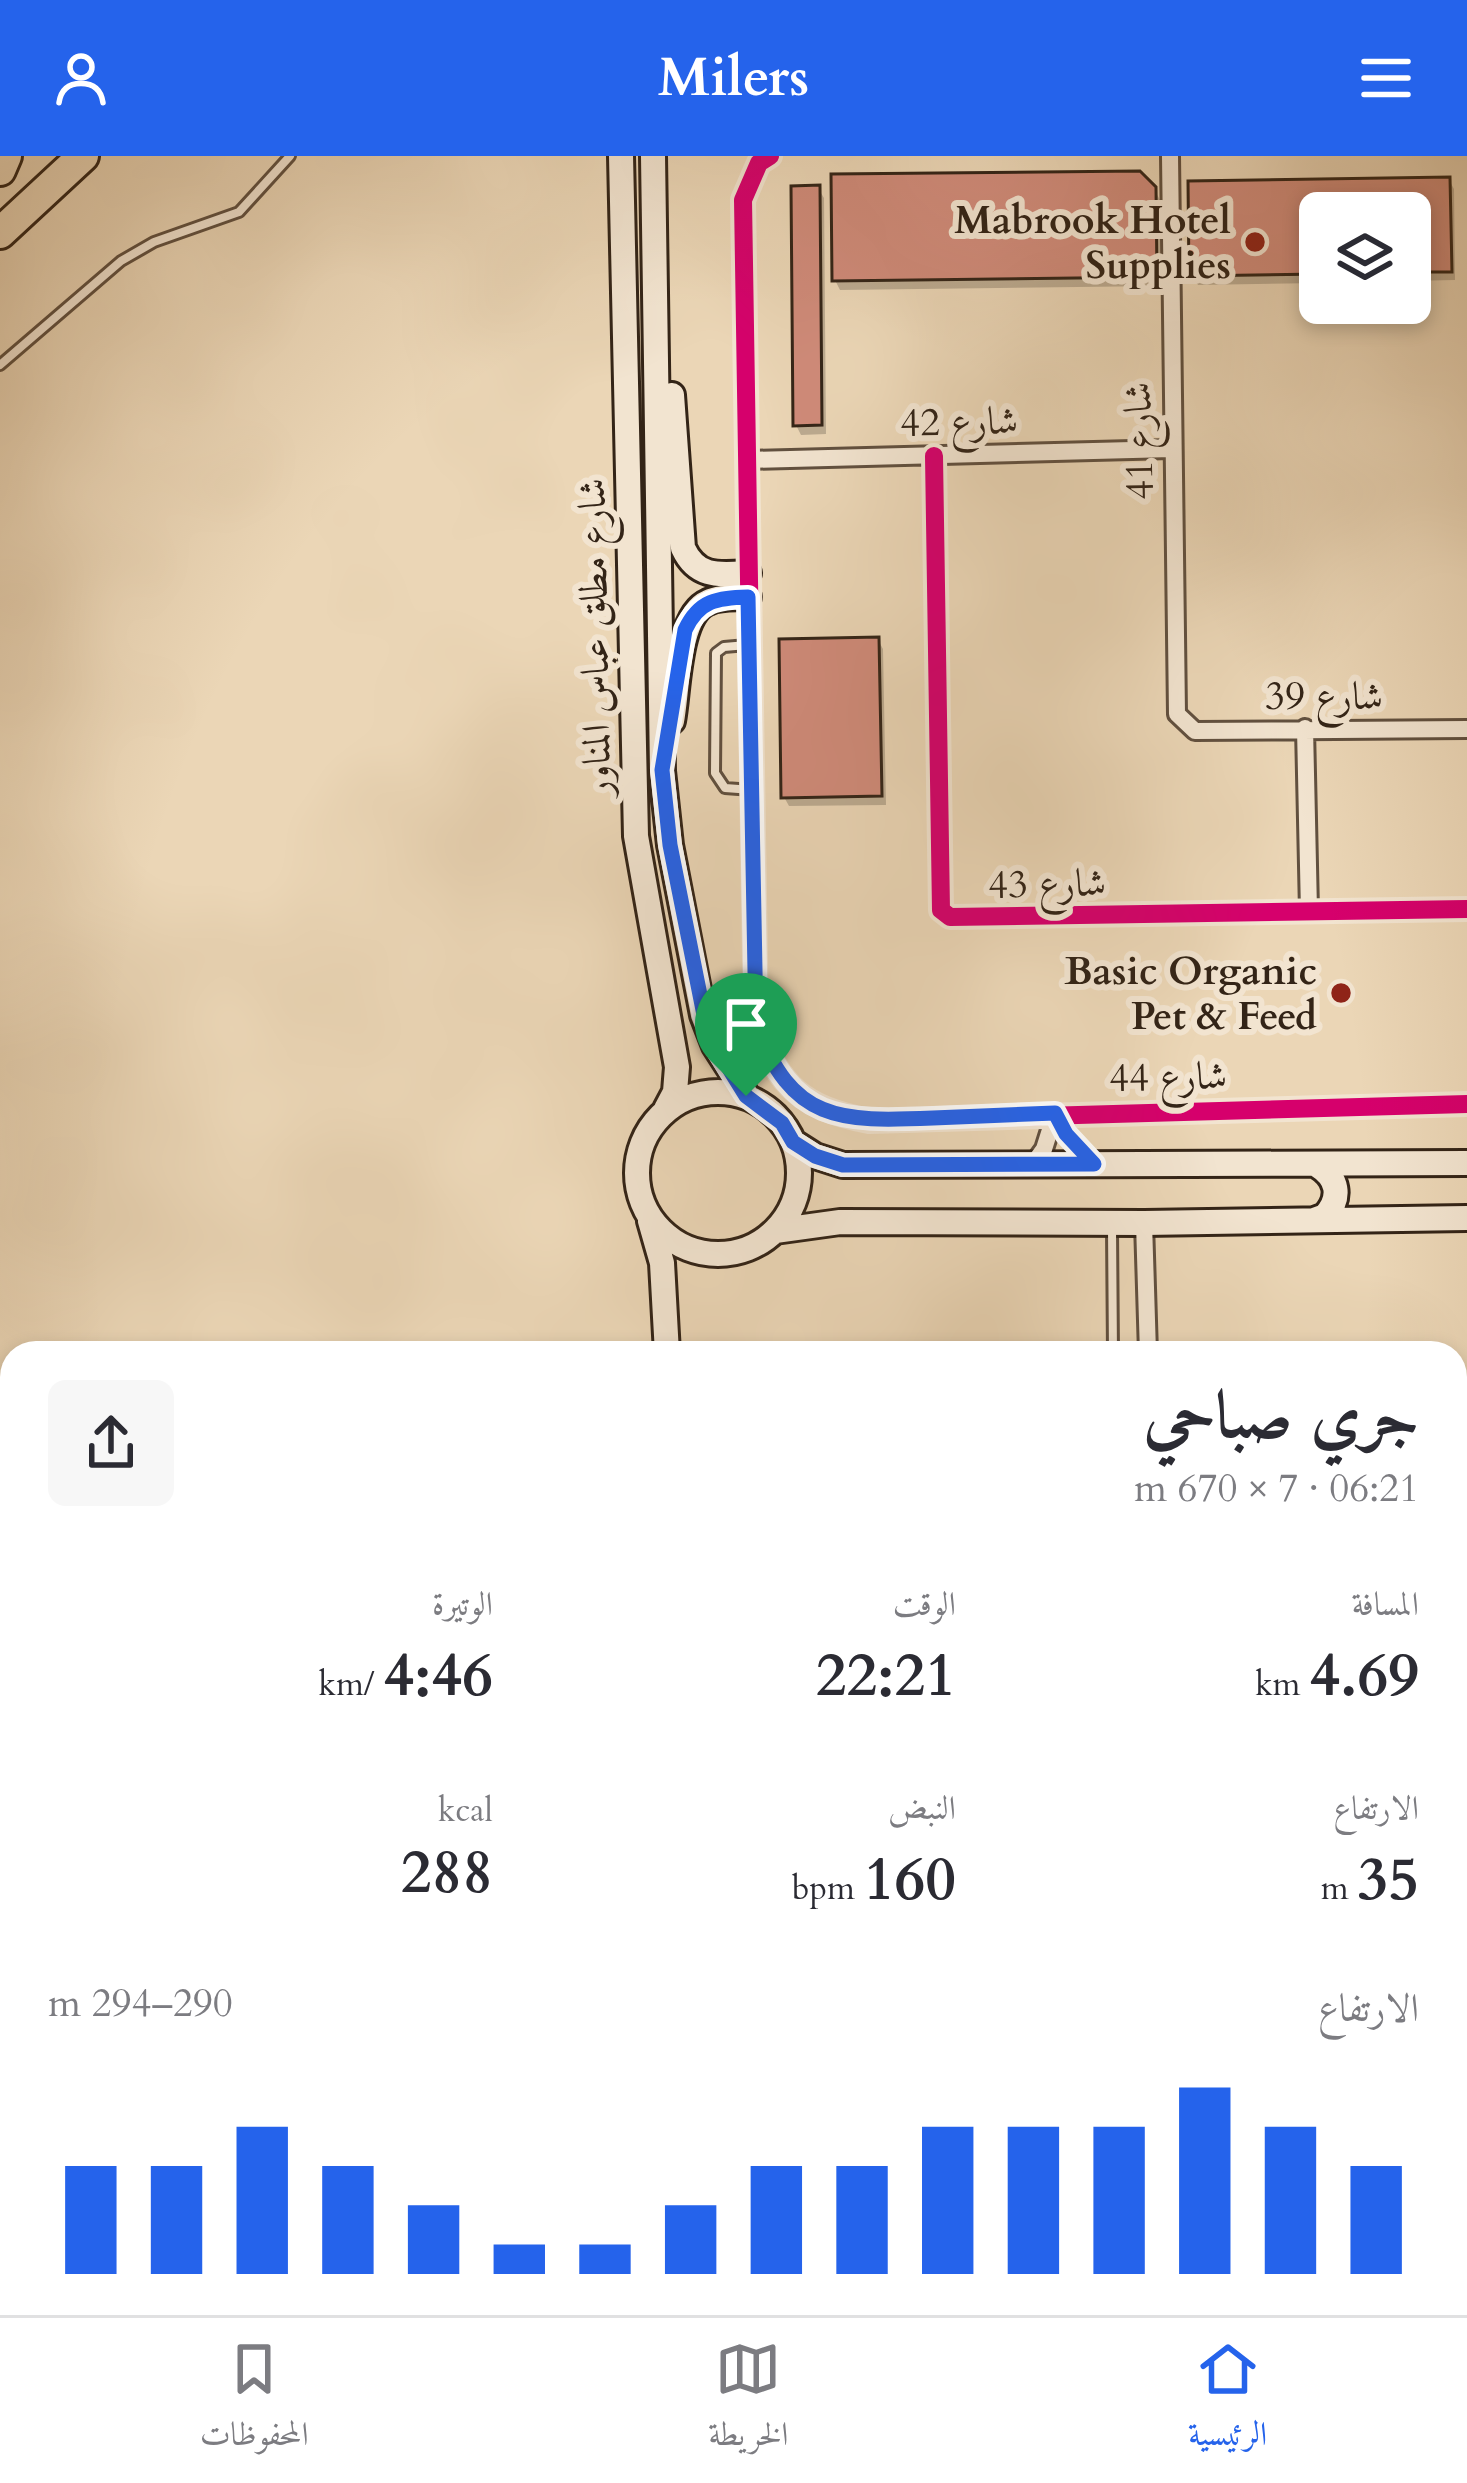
<!DOCTYPE html>
<html lang="ar">
<meta charset="utf-8">
<style>
:root{--surface:#fff;--page:#f7f7f7;--text:#2b2b33;--muted:#7c7c81;--line:#e1e1e2;--accent:#2563eb}
body{margin:0;font-family:Cardo,Amiri,serif;background:var(--page);color:var(--text);direction:rtl;height:100vh;display:flex;flex-direction:column;font-size:45px;white-space:nowrap}
*{box-sizing:border-box;margin:0}
p{font-size:39px;color:var(--muted)}
.icon{flex:none;width:66px;height:66px;fill:none;stroke:currentColor;stroke-width:2;stroke-linecap:round;stroke-linejoin:round}
.map{position:relative;flex:1;overflow:hidden;direction:ltr}
.drawer{position:absolute;left:0px;top:1185px;width:1467px;height:975px;display:flex;flex-direction:column;background:var(--surface);border-radius:36px 36px 0 0;box-shadow:0 6px 18px #0003;direction:rtl}
.drawer>*{flex:none}
.tools{position:absolute;left:1299px;top:36px;display:grid;gap:24px}
.tools a{display:grid;place-items:center;width:132px;height:132px;border-radius:18px;background:var(--surface);box-shadow:0 6px 18px #0003;font-size:60px}
.pin{position:absolute;display:grid;place-items:center;width:102px;height:102px;color:#fff;margin:-123px -51px;border-radius:50% 50% 50% 0;rotate:-45deg;box-shadow:0 0 12px #0007}
.pin .icon{rotate:45deg}
.round{display:grid;place-items:center;flex:none;width:126px;height:126px;border-radius:18px;background:var(--page)}
.headline{display:flex;align-items:center;justify-content:space-between;height:204px;padding:0 48px}
h1{font-size:66px;font-weight:800;line-height:90px}
.metrics{display:grid;grid-template-columns:repeat(3,1fr);gap:18px;height:204px;padding:12px 48px}
.metrics div{display:grid;align-content:center}
.metrics b{font-size:60px;font-weight:800}
.metrics small{font-size:33px;font-weight:400}
.metrics p{font-size:33px}
.chart{height:336px;padding:24px 48px}
.chart p{display:flex;justify-content:space-between}
.chart svg{width:100%;height:216px;margin-top:12px;stroke:var(--accent);stroke-width:6}
header{display:flex;justify-content:space-between;align-items:center;height:156px;padding:0 48px;background:var(--accent);color:#fff;font-size:54px;font-weight:800}
.tabs{display:flex;justify-content:space-around;align-items:center;height:168px;border-top:3px solid var(--line);background:var(--surface);font-size:33px;color:var(--muted)}
.tabs a{display:grid;justify-items:center;gap:6px}
.tabs .on{color:var(--accent)}
.map>svg:first-child{display:block}
</style>
<header><svg class="icon" aria-label="menu" viewBox="0 0 24 24"><path d="M4 6h16M4 12h16M4 18h16"/></svg>Milers<svg class="icon" aria-label="person" viewBox="0 0 24 24"><circle cx="12" cy="8" r="4"/><path d="M4 21q1-7 8-7t8 7"/></svg></header>
<div class="map">
<svg width="1467" height="2159" viewBox="0 0 1467 2159">
<rect width="100%" height="100%" fill="#ebd6b6"/>
<filter id="stains"><feTurbulence type="fractalNoise" baseFrequency=".00167" numOctaves="4"/><feColorMatrix values="0 0 0 0 .2 0 0 0 0 .09 0 0 0 0 .02 0 0 0 .5 -.17"/></filter>
<radialGradient id="worn" r=".72"><stop offset=".6" stop-color="#630" stop-opacity="0"/><stop offset="1" stop-color="#630" stop-opacity=".3"/></radialGradient>
<path fill="#0003" d="M1449,24L1454,33L1455,124L1410,125V57H1320V127L1198,129L1192,119L1191,28Z
M818,32L824,42L826,278L801,279L796,269Z
M1154,33L1160,44L1161,130L840,134L835,124Z
M878,484L883,493L886,649L789,650L784,641Z"/>
<path fill="#d08b7a" stroke="#332417" stroke-width="3" d="M1140,15L1156,31L1157,121L832,125L831,18Z
M1450,21L1452,116H1410V57H1320V118L1189,120L1188,25Z
M820,29L822,269L793,270L791,30Z
M879,481L882,640L781,642L779,483Z"/>
<g fill="none" stroke-linecap="round" stroke-linejoin="round">
<defs>
<path id="lane" d="M0,209L121,105L154,86L239,56L290,0
M747,489L724,491L716,497L715,617L725,632L752,634
M1112,1073L1113,1197
M0,1475H12
M0,1674H12
M0,1753H12
M1455,2061H1467
M601,2148V2159
M1357,2148L1358,2159
M420,2159V2148
M1013,2159L1014,2148"/>
<path id="street" d="M770,0L759,7L743,44L756,868C779,932 803,952 869,965L1467,948
M1170,0L1177,558L1195,575L1467,573
M934,300L941,754L950,761L1467,753
M748,304L1171,293
M1305,572L1309,755
M1055,957L1066,978L1093,1008
M1033,1008L1044,993L1055,958
M1144,1067L1148,1197
M1455,1360L1467,1359
M1455,2108L1467,2107
M1455,2142H1467"/>
<path id="secondary" d="M621,0L636,680L677,911L675,936L666,953
M653,0L662,615L670,689L703,859L715,890L747,940
M672,239L683,392C697,422 718,419 748,417
M672,565C678,534 677,459 708,446C720,440 735,442 748,441
M637 1017a81 81 0 1 1 162 0a81 81 0 1 1-162 0Z
M793,986L815,1000L843,1009L1467,1007
M1314,1064L1325,1060C1342,1041 1338,1022 1317,1009
M650,1065L662,1107L667,1197
M775,1075L840,1066L1144,1067L1467,1062
M675,2148V2159"/>
<path id="highway" d="M0,14L6,0
M0,77L83,0"/>
</defs>
<use href="#lane" stroke="#61503f" stroke-width="14"/>
<use href="#street" stroke="#61503f" stroke-width="22"/>
<use href="#secondary" stroke="#332417" stroke-width="30"/>
<use href="#highway" stroke="#332417" stroke-width="36"/>
<path stroke="#332417" stroke-width="3" stroke-dasharray="3 6" stroke-linecap="butt" d="M541,2148V2159"/>
<use href="#lane" stroke="#f2e4d0" stroke-width="8"/>
<use href="#street" stroke="#f2e4d0" stroke-width="16"/>
<use href="#secondary" stroke="#f2e4d0" stroke-width="24"/>
<use href="#highway" stroke="#ebd6b6" stroke-width="30"/>
<defs>
<path id="cycleway" d="M770,0L759,7L743,44L756,868C779,932 803,952 869,965L1467,948
M934,300L941,754L950,761L1467,753"/>
</defs>
<use href="#cycleway" stroke="#f2e4d0" stroke-width="26"/>
<use href="#cycleway" stroke="#d6006c" stroke-width="18"/>
</g>
<g fill="none" stroke-linecap="round" stroke-linejoin="round">
<defs>
<path id="route" d="M748,441L756,868C791,966 840,966 933,962C974,960 1014,959 1055,957L1066,978L1094,1008L843,1009L815,1000L793,986L782,967L746,940L715,890L704,859L670,689L662,614L685,474C699,444 717,442 748,441Z"/>
</defs>
<use href="#route" stroke="#fff" stroke-width="24"/>
<use href="#route" stroke="#2563eb" stroke-width="15"/>
</g>
<g fill="#8f2418" stroke="#f2e4d0" stroke-width="4.5">
<circle cx="1255" cy="86" r="12"/>
<circle cx="1341" cy="837" r="12"/>
</g>
<g text-anchor="middle" dominant-baseline="central" stroke-width="12" stroke-linejoin="round" paint-order="stroke">
<g font-size="39" font-weight="bold" fill="#332417" stroke="#f2e4d0" text-anchor="end">
<text x="1231" y="64">Mabrook Hotel<tspan x="1231" dy="45">Supplies</tspan></text>
<text x="1317" y="815">Basic Organic<tspan x="1317" dy="45">Pet &amp; Feed</tspan></text>
</g>
<g font-size="39" fill="#332417" stroke="#f2e4d0">
<text transform="translate(959 266) rotate(-1)">شارع 42</text>
<text transform="translate(1139 285) rotate(-91)">شارع 41</text>
<text transform="translate(595 481) rotate(-91)">شارع مطلق عباس المناور</text>
<text x="1324" y="540">شارع 39</text>
<text transform="translate(1047 728) rotate(-1)">شارع 43</text>
<text transform="translate(1168 921) rotate(-1)">شارع 44</text>
</g>
</g>
<rect width="100%" height="100%" filter="url(#stains)"/>
<rect width="100%" height="100%" fill="url(#worn)"/>
</svg>
<div class="tools">
<a><svg class="icon" aria-label="layers" viewBox="0 0 24 24"><path d="M12 4l9 5-9 5-9-5zM3 14l9 5 9-5"/></svg></a>
</div>
<div class="pin" style="left:746px;top:940px;background:#1e9e55"><svg class="icon" aria-label="arrive" viewBox="0 0 24 24"><path d="M6 21V4h12l-3 4 3 4H6"/></svg></div>
<section class="drawer">
<div class="headline"><div><h1>جري صباحي</h1><p>06:21 · 7 × 670 m</p></div><a class="round"><svg class="icon" aria-label="share" viewBox="0 0 24 24"><path d="M12 15V3M7 8l5-5 5 5M5 13v7h14v-7"/></svg></a></div>
<div class="metrics">
<div><p>المسافة</p><b>4.69<small> km</small></b></div>
<div><p>الوقت</p><b>22:21</b></div>
<div><p>الوتيرة</p><b>4:46<small> /km</small></b></div>
</div>
<div class="metrics">
<div><p>الارتفاع</p><b>35<small> m</small></b></div>
<div><p>النبض</p><b>160<small> bpm</small></b></div>
<div><p>kcal</p><b>288</b></div>
</div>
<div class="chart"><p><span>الارتفاع</span>290–294 m</p>
<svg viewBox="0 0 160 44" preserveAspectRatio="none"><path d="M5 44V22M15 44V22M25 44V14M35 44V22M45 44V30M55 44V38M65 44V38M75 44V30M85 44V22M95 44V22M105 44V14M115 44V14M125 44V14M135 44V6M145 44V14M155 44V22"/></svg>
</div>
</section>
</div>
<nav class="tabs">
<a class="on"><svg class="icon" aria-label="home" viewBox="0 0 24 24"><path d="M3 11l9-7 9 7M6 9v11h12V9"/></svg>الرئيسية</a>
<a><svg class="icon" aria-label="map" viewBox="0 0 24 24"><path d="M3 6l6-2 6 2 6-2v14l-6 2-6-2-6 2zM9 4v14M15 6v14"/></svg>الخريطة</a>
<a><svg class="icon" aria-label="saved" viewBox="0 0 24 24"><path d="M7 4h10v16l-5-4-5 4z"/></svg>المحفوظات</a>
</nav>
